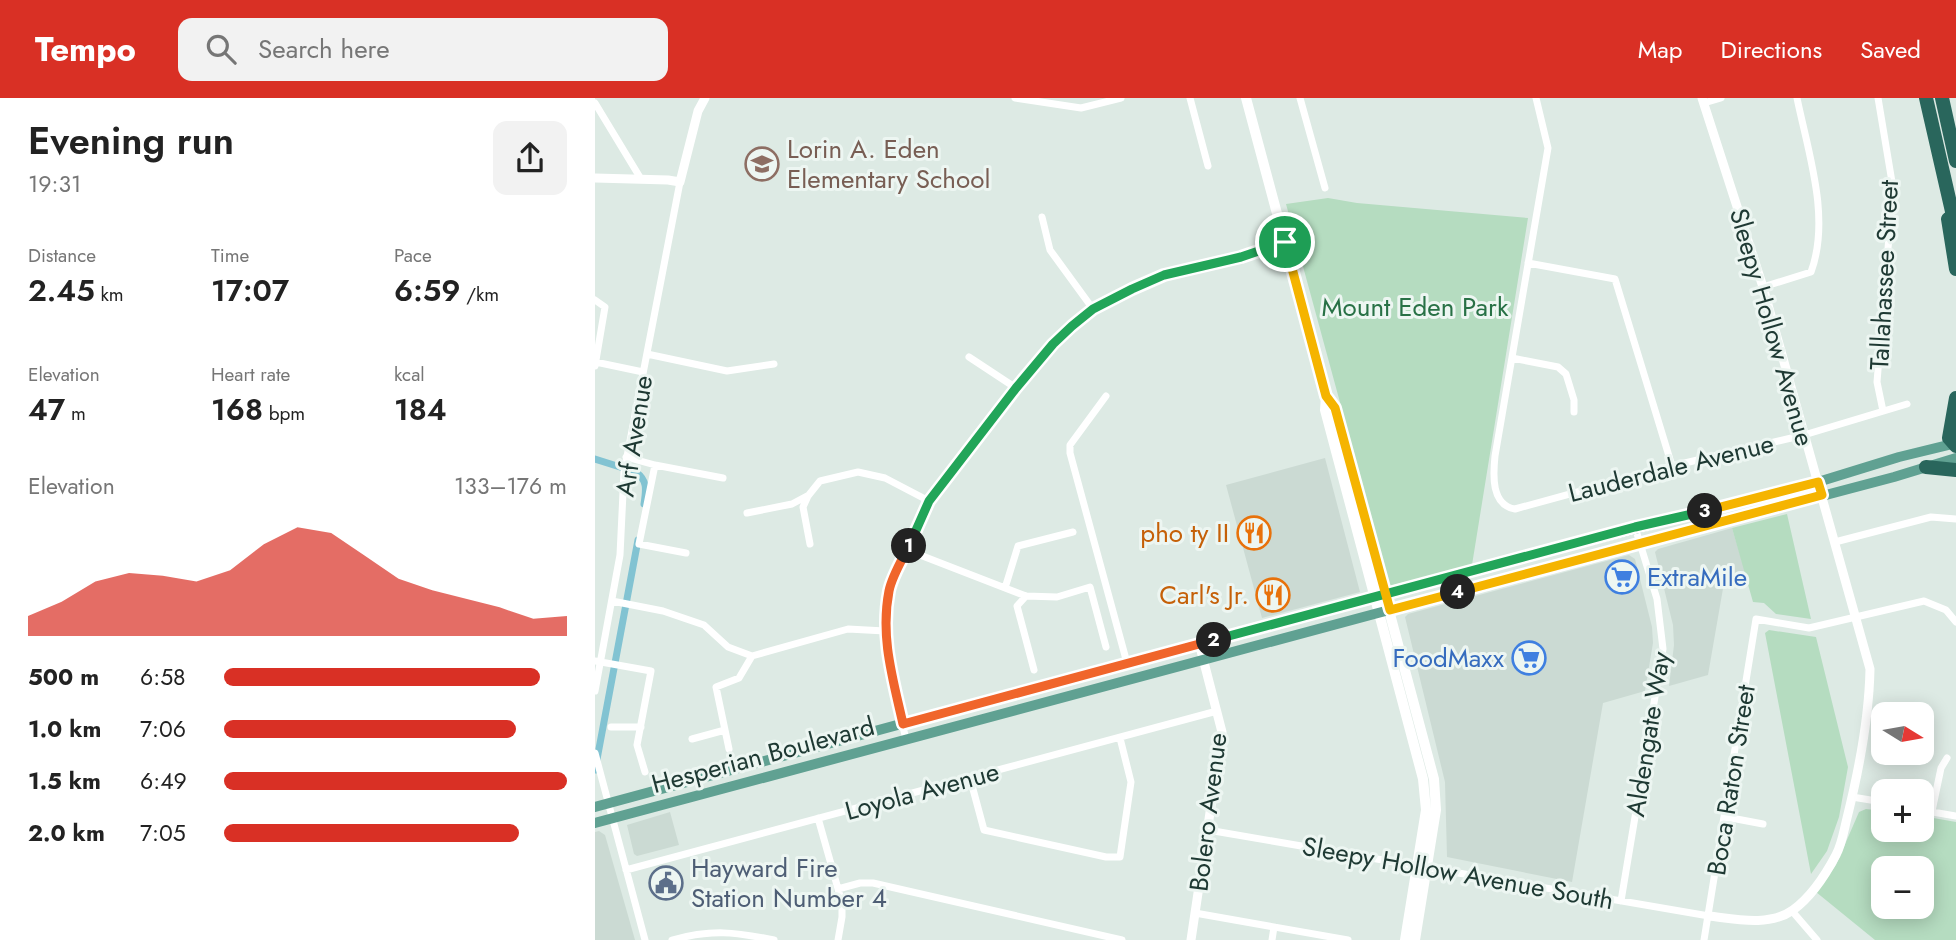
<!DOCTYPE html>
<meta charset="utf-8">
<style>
:root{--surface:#fff;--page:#f2f2f2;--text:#222;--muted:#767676;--accent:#d93025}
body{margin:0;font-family:Jost,sans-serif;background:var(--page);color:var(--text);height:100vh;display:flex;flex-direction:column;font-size:26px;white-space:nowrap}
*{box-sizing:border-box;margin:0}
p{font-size:23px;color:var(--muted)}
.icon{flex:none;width:38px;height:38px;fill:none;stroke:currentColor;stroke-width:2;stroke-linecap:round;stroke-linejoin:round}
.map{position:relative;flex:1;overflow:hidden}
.drawer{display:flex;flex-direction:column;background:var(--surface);width:595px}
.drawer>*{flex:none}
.needle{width:46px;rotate:101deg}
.tools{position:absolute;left:1276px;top:604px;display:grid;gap:14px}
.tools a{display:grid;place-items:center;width:63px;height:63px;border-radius:14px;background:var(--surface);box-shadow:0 4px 18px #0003;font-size:35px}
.pin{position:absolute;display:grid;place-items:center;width:60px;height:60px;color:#fff;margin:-30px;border:4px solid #fff;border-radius:50%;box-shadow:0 2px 7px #0007}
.km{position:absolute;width:35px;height:35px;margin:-18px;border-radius:50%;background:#222;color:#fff;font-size:19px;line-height:35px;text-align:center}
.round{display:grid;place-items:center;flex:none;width:74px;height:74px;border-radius:14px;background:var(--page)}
.summary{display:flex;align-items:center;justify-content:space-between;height:119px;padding:0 28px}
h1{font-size:38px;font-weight:600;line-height:52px}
.figures{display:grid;grid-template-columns:repeat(3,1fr);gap:10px;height:119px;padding:7px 28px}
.figures div{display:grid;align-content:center}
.figures b{font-size:30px;font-weight:600}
.figures small{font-size:19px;font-weight:400}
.figures p{font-size:19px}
.chart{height:196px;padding:14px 28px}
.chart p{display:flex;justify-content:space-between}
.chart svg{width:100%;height:126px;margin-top:7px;fill:var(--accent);opacity:.7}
ul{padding:0 28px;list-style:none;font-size:23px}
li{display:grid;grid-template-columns:112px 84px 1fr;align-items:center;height:52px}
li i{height:18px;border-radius:9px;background:var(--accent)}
header{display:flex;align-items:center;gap:42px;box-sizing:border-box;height:98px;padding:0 35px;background:var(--accent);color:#fff}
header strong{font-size:33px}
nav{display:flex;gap:38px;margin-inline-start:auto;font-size:24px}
.search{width:490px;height:63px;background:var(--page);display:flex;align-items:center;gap:18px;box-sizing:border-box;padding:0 24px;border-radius:14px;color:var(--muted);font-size:26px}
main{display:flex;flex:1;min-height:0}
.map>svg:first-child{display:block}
</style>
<header>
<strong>Tempo</strong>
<div class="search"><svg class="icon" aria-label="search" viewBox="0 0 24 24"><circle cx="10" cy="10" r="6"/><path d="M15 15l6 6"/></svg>Search here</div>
<nav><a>Map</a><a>Directions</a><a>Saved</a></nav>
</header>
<main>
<section class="drawer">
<div class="summary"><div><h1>Evening run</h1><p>19:31</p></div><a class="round"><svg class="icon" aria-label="share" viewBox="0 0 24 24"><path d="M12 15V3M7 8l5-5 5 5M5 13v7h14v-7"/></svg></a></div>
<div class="figures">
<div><p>Distance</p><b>2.45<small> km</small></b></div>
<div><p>Time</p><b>17:07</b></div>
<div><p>Pace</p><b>6:59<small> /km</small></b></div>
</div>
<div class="figures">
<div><p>Elevation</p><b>47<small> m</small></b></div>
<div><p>Heart rate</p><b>168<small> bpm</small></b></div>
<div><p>kcal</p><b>184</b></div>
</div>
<div class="chart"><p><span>Elevation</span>133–176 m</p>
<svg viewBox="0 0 160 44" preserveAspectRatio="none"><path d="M0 44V37L10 32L20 25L30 22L40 23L50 25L60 21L70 12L80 6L90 8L100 16L110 24L120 28L130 31L140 34L150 38L160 37V44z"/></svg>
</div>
<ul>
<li><b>500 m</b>6:58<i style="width:92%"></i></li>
<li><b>1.0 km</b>7:06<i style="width:85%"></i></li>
<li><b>1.5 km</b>6:49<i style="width:100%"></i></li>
<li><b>2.0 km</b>7:05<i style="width:86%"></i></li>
</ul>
</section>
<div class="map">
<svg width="1361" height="842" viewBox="0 0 1361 842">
<rect width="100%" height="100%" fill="#ddeae4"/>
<path fill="#cbdad3" d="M730,360L765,494L667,520L631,387Z
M1137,430L1150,473L1130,479L1113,577L1074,588L1079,547L1078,527L1060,454L1063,451Z
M1034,457L1040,461L1057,529L1058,545L1050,593L1008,605L977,784L852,759L850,684L810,519L813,516Z
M75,714L84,747L42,758L39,756L32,727Z
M4,733L10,737L40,842H0V734Z"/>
<path fill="#b5dcc0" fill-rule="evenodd" d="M733,100L762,105L933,120L877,467L795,488L691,106Z
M1192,416L1216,521L1181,516L1169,505L1158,504L1137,430Z
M1174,532L1221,539L1253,669L1244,719L1232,753L1216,776L1170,535Z
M1271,711L1288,713V732H1326L1327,718L1361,724V842H1280L1221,794L1241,767L1264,714ZM1288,770H1326V808H1288Z"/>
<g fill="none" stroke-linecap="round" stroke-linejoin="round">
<path stroke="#82c3d2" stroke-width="7" d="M0,361L41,374C53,383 51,392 49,406
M0,672L43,442"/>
<path stroke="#fff" stroke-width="7" d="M420,0L486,10L526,0
M595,0L613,68
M705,0L730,90
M941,0L953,50L900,358C898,377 896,407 920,411L1077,368L1209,337L1312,306
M1283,0L1298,90L1282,284L1288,313
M0,5L46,81
M1109,5L1126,0
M447,119L455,152L498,211
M933,165L1020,181L1077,368
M1168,189L1216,174C1236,120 1213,54 1202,0
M0,202L10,209L0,268
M52,256L132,273L179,266
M374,259L421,290
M917,260L963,269L971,276L979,302V314
M0,264L48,274
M511,298L475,347V355L532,565
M31,359L60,367L128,380
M60,367L44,446L91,455
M152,415L197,406L212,398
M1240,444L1336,419L1361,421
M215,446L208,409L213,398L225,383L263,374L290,380L334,403
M312,452L431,498L462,499L495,489L511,549
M410,490L423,448L478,434
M431,498L422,508L439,572
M17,503L68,513L109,527L133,549L157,558
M157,558L253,531L290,533
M0,563L56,573L42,647L50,674
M0,593L25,457L29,374L85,84
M16,629H46
M97,641L130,632
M311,642L292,556L290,533L294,491L334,403L458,246L498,211L537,190L578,174L646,159L690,144
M134,651L121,589L144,580L157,558
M0,655L50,842
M375,680L389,732L511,759H525L536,684L525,640
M1257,699L1288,704
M1326,712L1361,718
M1337,713L1346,670L1352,660
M1131,719L1168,726
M223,720L247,805V819L243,842
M613,732L1114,818
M31,772L622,613
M243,791L265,785H278L527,842
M1026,803L1068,551L1062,501L1040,429
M1197,813L1222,842
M600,815L753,842
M77,842C117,831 140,834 179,842
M677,842L679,829
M1109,842L1161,521L1214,530L1329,503L1351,512L1361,524"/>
<path stroke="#fff" stroke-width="9" d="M1107,0L1168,189L1275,571C1274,621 1264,672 1252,720C1249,732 1247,746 1241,757C1231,776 1216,799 1198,812C1174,829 1140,821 1114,818
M0,80L73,82L85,84L103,13L110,0
M596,842L627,634L604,545"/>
<path stroke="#fff" stroke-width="10" d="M651,0L731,298L730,312L828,681L831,712L810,842
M731,298L740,310L839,681L841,712L820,842"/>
<path stroke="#60a192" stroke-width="10" d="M0,709L767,501L1223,384L1304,359L1361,345
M0,725L783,515L1299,379L1361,360"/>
<path stroke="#29665c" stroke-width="14" d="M1331,0L1361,131
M1347,0L1361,63
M1353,121L1361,171
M1361,300L1354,340L1361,348
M1331,369L1361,372"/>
</g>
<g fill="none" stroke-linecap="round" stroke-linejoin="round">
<defs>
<path id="split-1" d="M314,448L334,403L421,290L458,246L477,228L498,211L537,191L569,177L646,159L690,144"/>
<path id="split-2" d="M314,448C307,462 297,478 294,493C285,539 298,581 308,626L619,542"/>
<path id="split-3" d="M619,542L1040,429L1110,413"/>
<path id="split-4" d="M863,494L1227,397L1223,384L1110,413"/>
<path id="split-5" d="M690,144L731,298L740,310L795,512L863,494"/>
</defs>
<use href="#split-1" stroke="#fff" stroke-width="14"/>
<use href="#split-2" stroke="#fff" stroke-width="14"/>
<use href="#split-3" stroke="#fff" stroke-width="14"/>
<use href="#split-4" stroke="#fff" stroke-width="14"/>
<use href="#split-5" stroke="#fff" stroke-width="14"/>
<use href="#split-1" stroke="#22a559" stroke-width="9"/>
<use href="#split-2" stroke="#f0652b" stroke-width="9"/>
<use href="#split-3" stroke="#22a559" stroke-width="9"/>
<use href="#split-4" stroke="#f5b400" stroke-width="9"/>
<use href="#split-5" stroke="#f5b400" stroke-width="9"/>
</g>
<defs>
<symbol id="school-ring" viewBox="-11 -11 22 22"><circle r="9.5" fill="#edf6f2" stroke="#8d6e63" stroke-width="1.5"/><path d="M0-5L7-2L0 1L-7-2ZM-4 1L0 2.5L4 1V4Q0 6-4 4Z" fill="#8d6e63"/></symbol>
<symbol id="restaurant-ring" viewBox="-11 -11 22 22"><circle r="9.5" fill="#edf6f2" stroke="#e8710a" stroke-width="1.5"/><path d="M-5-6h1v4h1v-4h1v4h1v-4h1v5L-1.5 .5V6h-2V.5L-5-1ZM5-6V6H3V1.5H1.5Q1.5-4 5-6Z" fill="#e8710a"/></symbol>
<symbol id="supermarket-ring" viewBox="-11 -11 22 22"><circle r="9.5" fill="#edf6f2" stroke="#3f7fe0" stroke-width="1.5"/><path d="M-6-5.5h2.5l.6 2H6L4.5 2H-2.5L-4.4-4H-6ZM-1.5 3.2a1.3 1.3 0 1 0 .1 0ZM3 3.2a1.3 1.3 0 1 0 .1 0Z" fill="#3f7fe0"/></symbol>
<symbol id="civic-ring" viewBox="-11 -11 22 22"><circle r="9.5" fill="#edf6f2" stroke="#5c6f8a" stroke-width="1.5"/><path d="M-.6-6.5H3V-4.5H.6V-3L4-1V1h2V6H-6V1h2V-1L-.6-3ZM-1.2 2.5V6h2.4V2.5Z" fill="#5c6f8a"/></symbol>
</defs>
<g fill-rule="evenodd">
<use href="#school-ring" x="148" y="47" width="38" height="38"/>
<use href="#restaurant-ring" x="640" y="416" width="38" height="38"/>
<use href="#supermarket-ring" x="1008" y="460" width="38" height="38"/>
<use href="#restaurant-ring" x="659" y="478" width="38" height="38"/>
<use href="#supermarket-ring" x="915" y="541" width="38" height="38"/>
<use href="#civic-ring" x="52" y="766" width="38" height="38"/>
</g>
<g text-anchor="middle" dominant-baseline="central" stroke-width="6" stroke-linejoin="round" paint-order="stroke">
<g font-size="26" fill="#785e54" stroke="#edf6f2" text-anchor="start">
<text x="192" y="51">Lorin A. Eden<tspan x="192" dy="30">Elementary School</tspan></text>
</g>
<g font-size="26" fill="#1e3933" stroke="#edf6f2">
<text transform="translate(1289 177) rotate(-87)">Tallahassee Street</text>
<text transform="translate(1177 229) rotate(74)">Sleepy Hollow Avenue</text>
<text transform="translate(39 338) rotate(-81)">Arf Avenue</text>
<text transform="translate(1076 370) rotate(-14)">Lauderdale Avenue</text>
<text transform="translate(1053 636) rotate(-81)">Aldengate Way</text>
<text transform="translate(168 657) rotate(-15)">Hesperian Boulevard</text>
<text transform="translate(1136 682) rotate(-81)">Boca Raton Street</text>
<text transform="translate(327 693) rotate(-15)">Loyola Avenue</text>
<text transform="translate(613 714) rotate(-83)">Bolero Avenue</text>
<text transform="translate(863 775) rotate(10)">Sleepy Hollow Avenue South</text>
</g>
<g font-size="26" fill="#287146" stroke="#edf6f2">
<text x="820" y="209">Mount Eden Park</text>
</g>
<g font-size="26" fill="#c56008" stroke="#edf6f2" text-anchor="end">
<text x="634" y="435">pho ty II</text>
<text x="654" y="497">Carl's Jr.</text>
</g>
<g font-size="26" fill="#366cbe" stroke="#edf6f2" text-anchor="start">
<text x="1052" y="479">ExtraMile</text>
<text x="909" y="560" text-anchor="end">FoodMaxx</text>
</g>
<g font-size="26" fill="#4e5e75" stroke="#edf6f2" text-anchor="start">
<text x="96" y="770">Hayward Fire<tspan x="96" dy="30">Station Number 4</tspan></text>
</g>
</g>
</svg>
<div class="tools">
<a><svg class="needle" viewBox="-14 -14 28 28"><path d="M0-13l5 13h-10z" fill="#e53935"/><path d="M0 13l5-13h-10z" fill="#767676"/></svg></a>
<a>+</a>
<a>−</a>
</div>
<div class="pin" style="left:690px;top:144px;background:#1e9e55"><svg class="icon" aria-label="arrive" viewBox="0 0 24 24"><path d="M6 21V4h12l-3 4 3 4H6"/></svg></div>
<b class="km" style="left:314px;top:448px">1</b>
<b class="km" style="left:619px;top:542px">2</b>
<b class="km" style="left:1110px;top:413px">3</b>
<b class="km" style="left:863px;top:494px">4</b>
</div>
</main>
